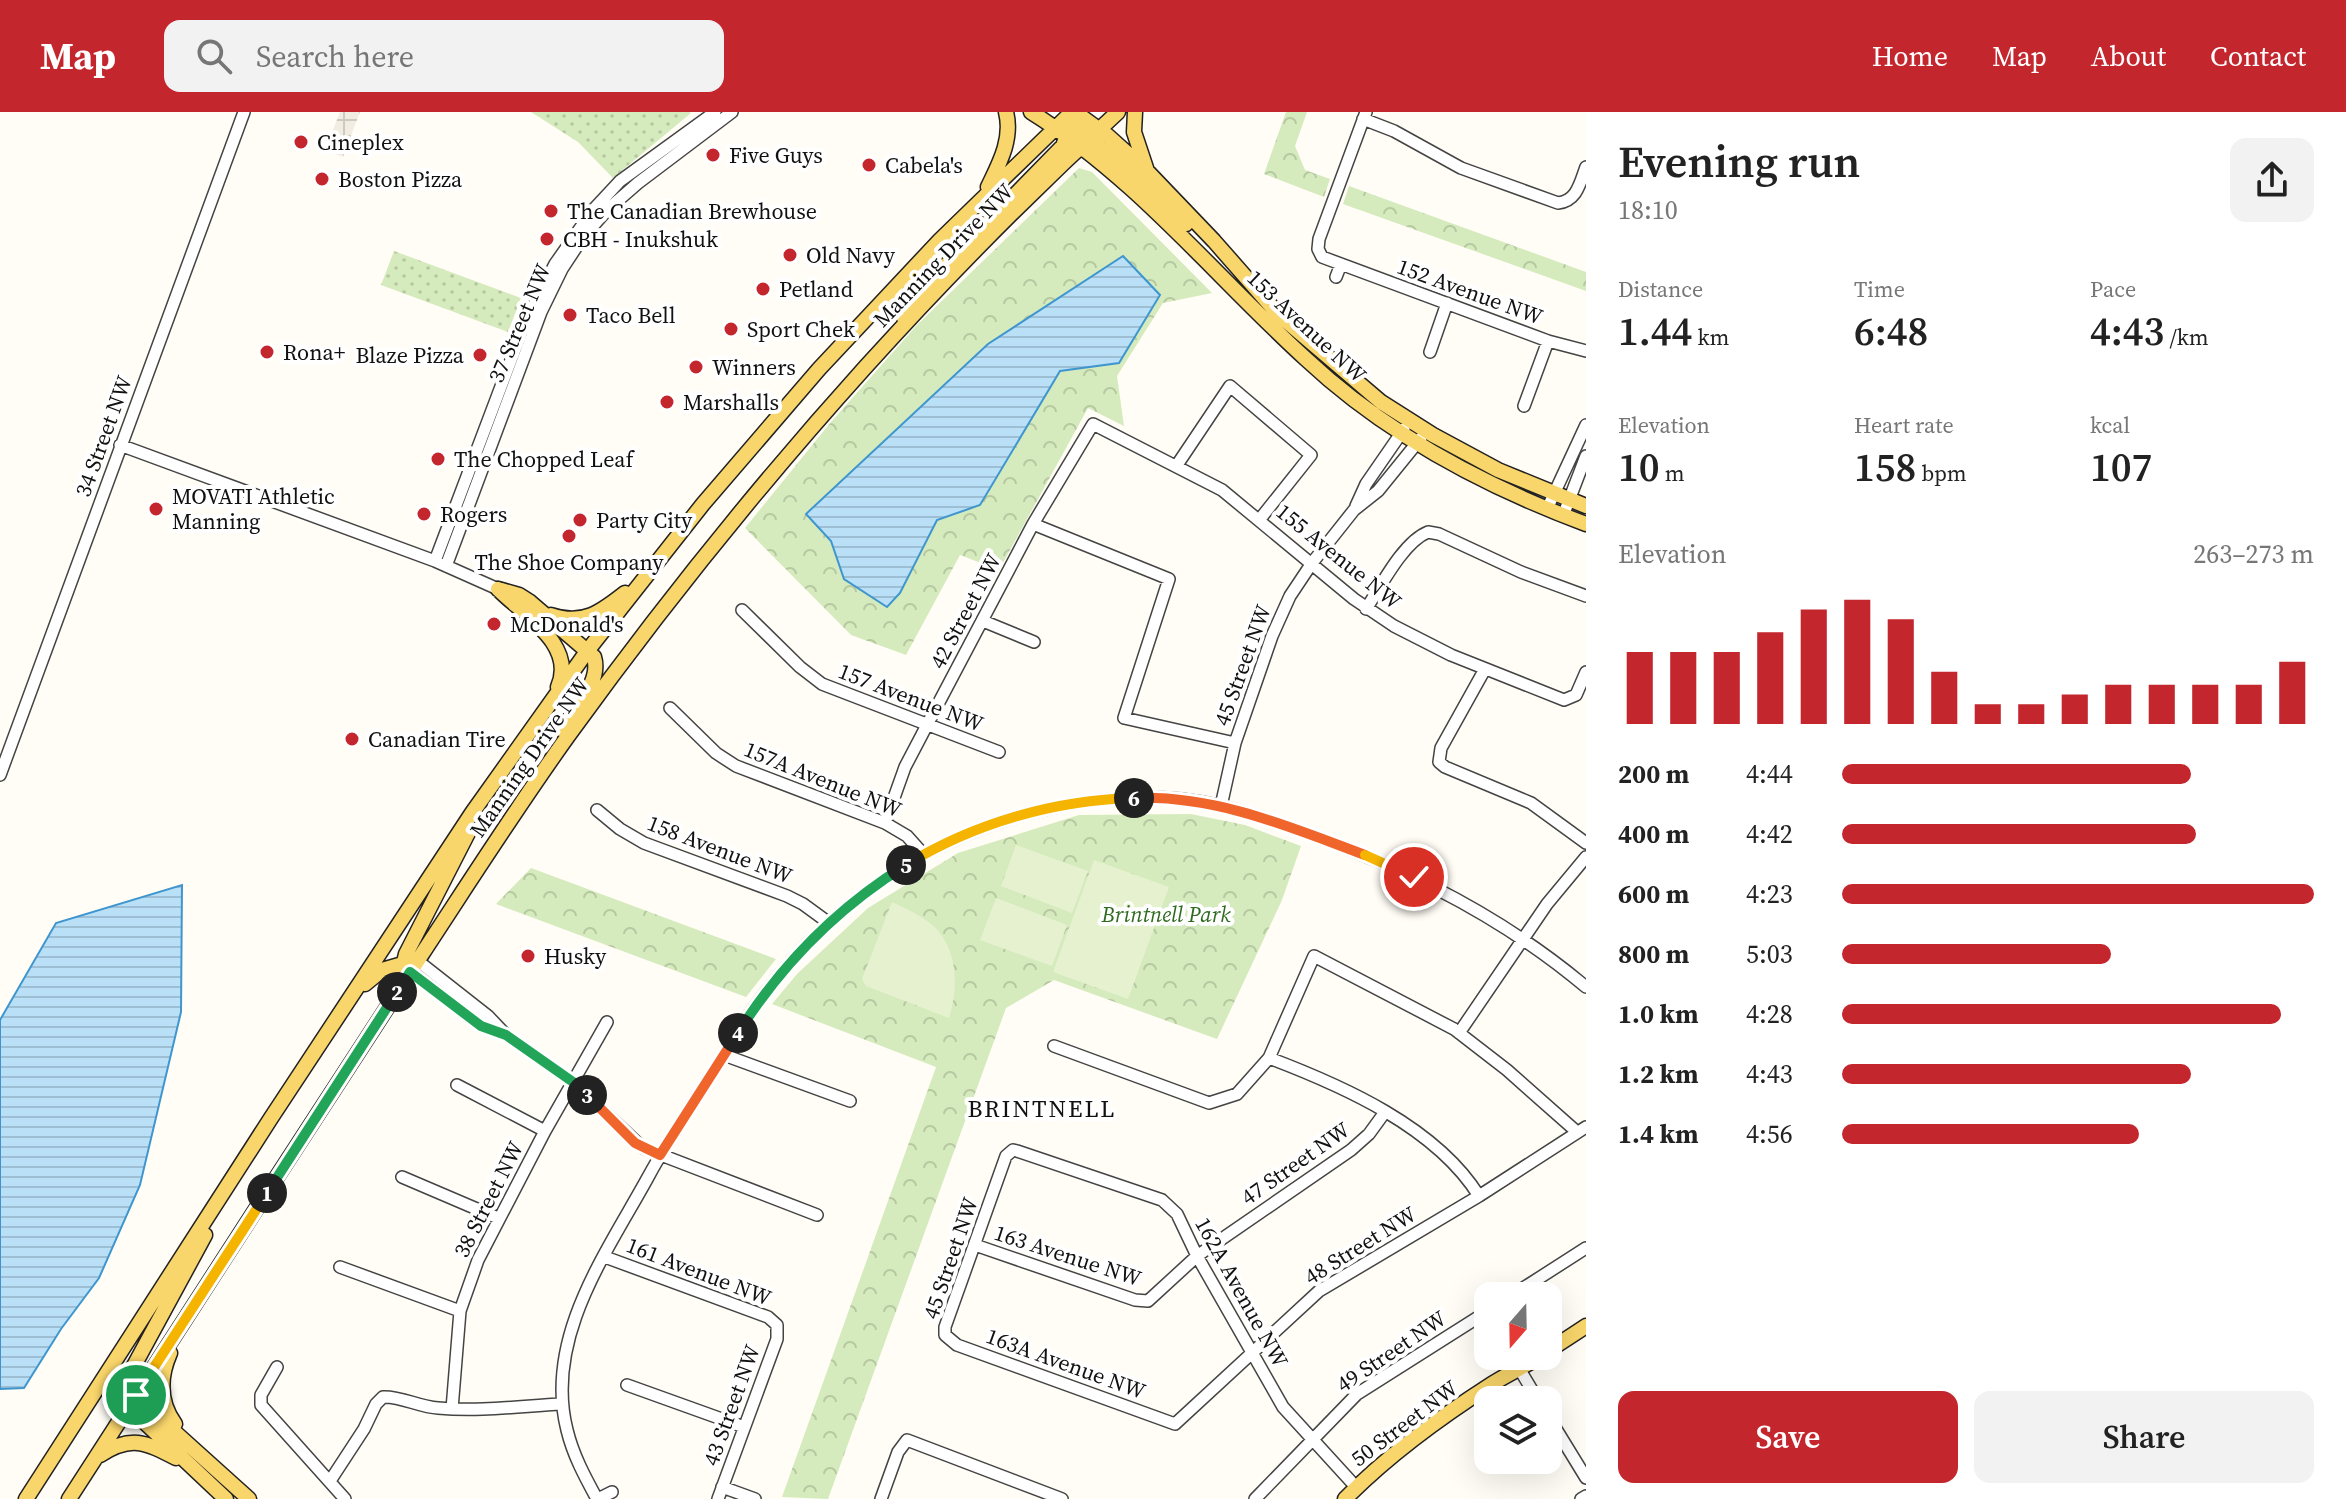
<!DOCTYPE html>
<meta charset="utf-8">
<style>
:root{--surface:#fff;--page:#f2f2f2;--text:#222;--muted:#767676;--accent:#c4262e}
body{margin:0;font-family:"Source Serif 4",serif;background:var(--page);color:var(--text);height:100vh;display:flex;flex-direction:column;font-size:30px;white-space:nowrap}
*{box-sizing:border-box;margin:0}
p{font-size:26px;color:var(--muted)}
.icon{flex:none;width:44px;height:44px;fill:none;stroke:currentColor;stroke-width:2;stroke-linecap:round;stroke-linejoin:round}
.map{position:relative;flex:1;overflow:hidden}
.panel{display:flex;flex-direction:column;background:var(--surface);width:760px}
.panel>*{flex:none}
.needle{width:52px;rotate:200deg}
.buttons{position:absolute;left:1474px;top:1170px;display:grid;gap:16px}
.buttons a{display:grid;place-items:center;width:88px;height:88px;border-radius:16px;background:var(--surface);box-shadow:0 8px 32px #0002;font-size:40px}
.pin{position:absolute;display:grid;place-items:center;width:68px;height:68px;color:#fff;margin:-34px;border:4px solid #fff;border-radius:50%;box-shadow:0 2px 8px #0007}
.km{position:absolute;width:40px;height:40px;margin:-20px;border-radius:50%;background:#222;color:#fff;font-size:22px;line-height:40px;text-align:center}
.round{display:grid;place-items:center;flex:none;width:84px;height:84px;border-radius:16px;background:var(--page)}
.summary{display:flex;align-items:center;justify-content:space-between;height:136px;padding:0 32px}
h1{font-size:44px;font-weight:600;line-height:60px}
.metrics{display:grid;grid-template-columns:repeat(3,1fr);gap:12px;height:136px;padding:8px 32px}
.metrics div{display:grid;align-content:center}
.metrics b{font-size:40px;font-weight:600}
.metrics small{font-size:22px;font-weight:400}
.metrics p{font-size:22px}
.chart{height:224px;padding:16px 32px}
.chart p{display:flex;justify-content:space-between}
.chart svg{width:100%;height:144px;margin-top:8px;stroke:var(--accent);stroke-width:6}
.primary-button{display:flex;gap:16px;margin-top:auto;padding:16px 32px}
.primary-button a{flex:1;height:92px;border-radius:16px;background:var(--accent);color:#fff;font-size:32px;font-weight:600;line-height:92px;text-align:center}
.primary-button a+a{background:var(--page);color:var(--text)}
ul{padding:0 32px;list-style:none;font-size:26px}
li{display:grid;grid-template-columns:128px 96px 1fr;align-items:center;height:60px}
li i{height:20px;border-radius:10px;background:var(--accent)}
header{display:flex;align-items:center;gap:48px;box-sizing:border-box;height:112px;padding:0 40px;background:var(--accent);color:#fff}
header strong{font-size:38px}
nav{display:flex;gap:44px;margin-inline-start:auto;font-size:28px}
.search{width:560px;height:72px;background:var(--page);display:flex;align-items:center;gap:20px;box-sizing:border-box;padding:0 28px;border-radius:16px;color:var(--muted);font-size:30px}
main{display:flex;flex:1;min-height:0}
.map>svg:first-child{display:block}
</style>
<header>
<strong>Map</strong>
<div class="search"><svg class="icon" aria-label="search" viewBox="0 0 24 24"><circle cx="10" cy="10" r="6"/><path d="M15 15l6 6"/></svg>Search here</div>
<nav><a>Home</a><a>Map</a><a>About</a><a>Contact</a></nav>
</header>
<main>
<div class="map">
<svg width="1586" height="1387" viewBox="0 0 1586 1387">
<defs>
<pattern id="grass-dots" width="8" height="8" patternUnits="userSpaceOnUse" patternTransform="scale(2)"><rect width="8" height="8" fill="#d5ebbd"/><path d="M2 2h.1M6 6h.1" fill="none" stroke="#b6c8a1" stroke-width="1.8" stroke-linecap="round"/></pattern>
<pattern id="park-crowns" width="20" height="18" patternUnits="userSpaceOnUse" patternTransform="scale(2)"><rect width="20" height="18" fill="#d5ebbd"/><path d="M2 6a3 3 0 1 1 6 0M12 15a3 3 0 1 1 6 0" fill="none" stroke="#b6c8a1"/></pattern>
<pattern id="plaza-grid" width="8" height="8" patternUnits="userSpaceOnUse" patternTransform="scale(2)"><rect width="8" height="8" fill="#f1ede2"/><path d="M0 4h8M4 0v8" fill="none" stroke="#cecac1"/></pattern>
<pattern id="water-rules" width="6" height="5" patternUnits="userSpaceOnUse" patternTransform="scale(2)"><rect width="6" height="5" fill="#b9e0f7"/><path d="M0 2.5h6" fill="none" stroke="#9ebfd3"/></pattern>
</defs>
<rect width="100%" height="100%" fill="#fffdf5"/>
<path fill="url(#grass-dots)" d="M531,0H689L691,1L613,66L578,30Z
M394,139L521,186L508,220L381,173Z"/>
<path fill="url(#park-crowns)" d="M1286,0H1307L1295,34L1305,58L1330,67L1324,85L1264,62Z
M1079,56L1092,60L1212,181L1163,191L1117,264L1124,314L1088,296L999,458L960,443L906,543L851,523L745,416L831,310L917,213Z
M1349,74L1586,160V179L1343,92Z
M1191,702L1245,713L1301,734L1282,788L1217,927L1054,868L1006,896L828,1387L782,1385L936,955L772,892L797,862L868,796L958,741L1079,703Z
M531,756L776,847L746,885L496,792Z"/>
<path fill="#e6f2cf" d="M1016,733L1088,759L1072,801L1001,774Z
M1094,748L1169,775L1128,887L1053,860Z
M996,786L1067,813L1052,854L980,828Z
M892,790C905,796 920,803 931,812C958,834 959,875 949,906L866,874L862,867Z"/>
<path fill="url(#plaza-grid)" d="M340,0H360L343,45L325,38Z"/>
<path fill="url(#water-rules)" stroke="#3f96cf" stroke-width="2" d="M1123,144L1160,183L1119,251L1060,259L980,393L937,408L900,481L887,495L844,467L831,429L806,402L988,232Z
M182,773L181,900L140,1073L99,1166L61,1217L24,1276L0,1277V908L56,811Z"/>
<g fill="none" stroke-linecap="round" stroke-linejoin="round">
<defs>
<path id="minor" d="M1366,0L1319,127L1318,137L1322,145L1548,229L1586,239
M1363,7L1394,19L1461,56L1558,91C1577,89 1580,71 1586,55
M1336,165L1341,152
M1430,240L1447,191
M1524,294L1548,229
M120,333L435,449L498,477
M1177,353L1230,274L1311,343L1260,407
M1356,394L1366,372L1404,317
M1547,397L1586,313
M1563,404L1586,344
M1033,412L1169,467L1124,606L1235,631
M435,449L525,211L555,152L593,98L620,69L715,0
M446,454L541,200L562,157L583,125L607,98L638,71L732,0
M1366,497C1381,474 1403,430 1428,420L1439,422L1521,460L1586,484
M742,498L800,555L822,572L999,640
M983,509L1034,530
M1485,557L1441,636L1439,650L1445,655L1531,691L1586,731
M670,596L716,641L736,654L885,711L907,724L924,743
M0,663L244,0
M1221,694L1235,631L1272,524L1290,484L1312,451L1354,398L1378,379L1421,326
M597,698L620,717L644,731L787,784L803,792L829,811
M885,711L905,655L927,613L1033,412L1093,312L1222,378L1354,487L1394,514L1451,543L1564,588L1576,583L1586,560
M418,849L488,904L506,923L573,970L643,1036L817,1103
M410,860L481,914L502,921
M1459,921L1547,792L1586,745
M1054,934L1209,991L1237,982L1269,946L1314,844L1454,917L1507,958L1577,1020
M724,943L850,989
M1269,946C1343,974 1436,1015 1479,1084
M457,973L545,1019
M402,1065L498,1106
M975,1133L1135,1188L1148,1189L1197,1144L1351,1038L1369,1022L1385,1000
M605,1145L768,1205L777,1213V1227L718,1387
M340,1155L460,1199
M1511,1184L1586,1136
M277,1255L261,1283V1293L345,1387
M1520,1258L1538,1288
M627,1273L744,1315
M452,1297L460,1199L478,1148L545,1019L607,910
M1548,1304L1586,1366
M330,1369L364,1317L376,1292L383,1285C401,1284 419,1295 438,1296C479,1300 522,1294 562,1292
M722,1375L755,1387
M1356,1375L1283,1295L1197,1144L1177,1102L1162,1088L1017,1039L1013,1038L1006,1044L945,1215V1223L957,1233L1175,1312L1319,1179L1479,1084L1586,1015
M597,1387C585,1365 573,1343 567,1318C544,1227 605,1143 647,1067C668,1028 693,990 718,952C732,931 744,909 759,889C828,795 925,726 1039,699C1085,688 1133,682 1181,687C1234,693 1283,712 1332,731C1423,765 1511,812 1586,875
M598,1387L612,1380
M881,1387L898,1340L907,1328L1062,1387
M1255,1387L1357,1282L1488,1199
M1581,1387L1586,1384"/>
<path id="major" d="M1031,0C1137,66 1215,164 1306,247C1386,322 1484,374 1586,412
M1075,0L1108,24L1147,59L1214,129L1279,203L1381,290L1433,323L1498,358L1586,394
M1135,0L1134,20L1147,59
M1064,13H1070L1080,18L1186,112
M988,75C999,52 1013,27 1006,0
M904,206L919,181L1063,34L1070,15
M498,477L519,483L530,490L594,545C602,571 573,596 563,618
M498,477C522,502 577,532 558,575
M551,503C583,514 601,500 625,481
M410,860L404,850L406,842L470,717
M365,872L382,858L413,849
M1548,1239L1586,1214
M170,1241C159,1266 159,1290 175,1312
M108,1260L249,1387
M102,1270L226,1387
M128,1295L129,1263L205,1123
M100,1343C131,1323 145,1330 176,1346
M26,1387L271,1006L472,701L588,538L703,392L819,257L940,128L1072,0
M69,1387C187,1205 303,1023 422,842C470,769 517,695 568,624C730,400 914,187 1118,0
M1345,1387C1389,1342 1439,1306 1492,1272C1508,1262 1525,1254 1541,1244"/>
</defs>
<use href="#minor" stroke="#444" stroke-width="14"/>
<use href="#major" stroke="#222" stroke-width="17"/>
<use href="#minor" stroke="#fff" stroke-width="11"/>
<use href="#major" stroke="#f9d66b" stroke-width="14"/>
</g>
<g fill="none" stroke-linecap="round" stroke-linejoin="round">
<defs>
<path id="split-1" d="M136,1283L267,1081"/>
<path id="split-2" d="M267,1081L397,880"/>
<path id="split-3" d="M397,880L410,860L481,914L506,923L573,970L587,983"/>
<path id="split-4" d="M587,983L635,1031L660,1043L738,921"/>
<path id="split-5" d="M738,921C781,853 837,796 906,753"/>
<path id="split-6" d="M906,753C974,711 1055,688 1134,686"/>
<path id="split-7" d="M1134,686C1216,683 1290,715 1365,743"/>
<path id="split-8" d="M1365,743L1414,765"/>
</defs>
<use href="#split-1" stroke="#fff" stroke-width="16"/>
<use href="#split-2" stroke="#fff" stroke-width="16"/>
<use href="#split-3" stroke="#fff" stroke-width="16"/>
<use href="#split-4" stroke="#fff" stroke-width="16"/>
<use href="#split-5" stroke="#fff" stroke-width="16"/>
<use href="#split-6" stroke="#fff" stroke-width="16"/>
<use href="#split-7" stroke="#fff" stroke-width="16"/>
<use href="#split-8" stroke="#fff" stroke-width="16"/>
<use href="#split-1" stroke="#f5b400" stroke-width="10"/>
<use href="#split-2" stroke="#22a559" stroke-width="10"/>
<use href="#split-3" stroke="#22a559" stroke-width="10"/>
<use href="#split-4" stroke="#f0652b" stroke-width="10"/>
<use href="#split-5" stroke="#22a559" stroke-width="10"/>
<use href="#split-6" stroke="#f5b400" stroke-width="10"/>
<use href="#split-7" stroke="#f0652b" stroke-width="10"/>
<use href="#split-8" stroke="#f5b400" stroke-width="10"/>
</g>
<g fill="#c4262e" stroke="#fff" stroke-width="3">
<circle cx="301" cy="30" r="8"/>
<circle cx="713" cy="43" r="8"/>
<circle cx="869" cy="53" r="8"/>
<circle cx="322" cy="67" r="8"/>
<circle cx="551" cy="99" r="8"/>
<circle cx="547" cy="127" r="8"/>
<circle cx="790" cy="143" r="8"/>
<circle cx="763" cy="177" r="8"/>
<circle cx="570" cy="203" r="8"/>
<circle cx="731" cy="217" r="8"/>
<circle cx="267" cy="240" r="8"/>
<circle cx="480" cy="243" r="8"/>
<circle cx="696" cy="255" r="8"/>
<circle cx="667" cy="290" r="8"/>
<circle cx="438" cy="347" r="8"/>
<circle cx="156" cy="397" r="8"/>
<circle cx="424" cy="402" r="8"/>
<circle cx="580" cy="408" r="8"/>
<circle cx="569" cy="424" r="8"/>
<circle cx="494" cy="512" r="8"/>
<circle cx="352" cy="627" r="8"/>
<circle cx="528" cy="844" r="8"/>
</g>
<g text-anchor="middle" dominant-baseline="central" stroke-width="8" stroke-linejoin="round" paint-order="stroke">
<g font-size="22" fill="#111" stroke="#fff" text-anchor="start">
<text x="317" y="30">Cineplex</text>
<text x="729" y="43">Five Guys</text>
<text x="885" y="53">Cabela's</text>
<text x="338" y="67">Boston Pizza</text>
<text x="567" y="99">The Canadian Brewhouse</text>
<text x="563" y="127">CBH - Inukshuk</text>
<text x="806" y="143">Old Navy</text>
<text x="779" y="177">Petland</text>
<text x="586" y="203">Taco Bell</text>
<text x="747" y="217">Sport Chek</text>
<text x="283" y="240">Rona+</text>
<text x="464" y="243" text-anchor="end">Blaze Pizza</text>
<text x="712" y="255">Winners</text>
<text x="683" y="290">Marshalls</text>
<text x="454" y="347">The Chopped Leaf</text>
<text x="172" y="384">MOVATI Athletic<tspan x="172" dy="25">Manning</tspan></text>
<text x="440" y="402">Rogers</text>
<text x="596" y="408">Party City</text>
<text x="569" y="450" text-anchor="middle">The Shoe Company</text>
<text x="510" y="512">McDonald's</text>
<text x="368" y="627">Canadian Tire</text>
<text x="544" y="844">Husky</text>
</g>
<g font-size="22" fill="#111" stroke="#fff">
<text transform="translate(943 143) rotate(-46)">Manning Drive NW</text>
<text transform="translate(1470 179) rotate(20)">152 Avenue NW</text>
<text transform="translate(519 211) rotate(-67)">37 Street NW</text>
<text transform="translate(1307 214) rotate(43)">153 Avenue NW</text>
<text transform="translate(103 324) rotate(-70)">34 Street NW</text>
<text transform="translate(1339 444) rotate(39)">155 Avenue NW</text>
<text transform="translate(965 499) rotate(-62)">42 Street NW</text>
<text transform="translate(1242 553) rotate(-70)">45 Street NW</text>
<text transform="translate(911 585) rotate(21)">157 Avenue NW</text>
<text transform="translate(529 645) rotate(-55)">Manning Drive NW</text>
<text transform="translate(823 667) rotate(22)">157A Avenue NW</text>
<text transform="translate(720 737) rotate(21)">158 Avenue NW</text>
<text transform="translate(1295 1051) rotate(-35)">47 Street NW</text>
<text transform="translate(488 1087) rotate(-63)">38 Street NW</text>
<text transform="translate(1360 1133) rotate(-32)">48 Street NW</text>
<text transform="translate(1068 1143) rotate(18)">163 Avenue NW</text>
<text transform="translate(950 1146) rotate(-71)">45 Street NW</text>
<text transform="translate(699 1159) rotate(21)">161 Avenue NW</text>
<text transform="translate(1242 1180) rotate(61)">162A Avenue NW</text>
<text transform="translate(1391 1239) rotate(-34)">49 Street NW</text>
<text transform="translate(1066 1251) rotate(20)">163A Avenue NW</text>
<text transform="translate(731 1293) rotate(-70)">43 Street NW</text>
<text transform="translate(1404 1311) rotate(-37)">50 Street NW</text>
</g>
<g font-size="22" font-style="italic" fill="#2f6b1f" stroke="#fff">
<text x="1166" y="802">Brintnell Park</text>
</g>
<g font-size="24" letter-spacing="2" fill="#111" stroke="#fff">
<text x="1042" y="996">BRINTNELL</text>
</g>
</g>
</svg>
<div class="buttons">
<a><svg class="needle" viewBox="-14 -14 28 28"><path d="M0-13l5 13h-10z" fill="#e53935"/><path d="M0 13l5-13h-10z" fill="#767676"/></svg></a>
<a><svg class="icon" aria-label="layers" viewBox="0 0 24 24"><path d="M12 4l9 5-9 5-9-5zM3 14l9 5 9-5"/></svg></a>
</div>
<div class="pin" style="left:136px;top:1283px;background:#1e9e55"><svg class="icon" aria-label="arrive" viewBox="0 0 24 24"><path d="M6 21V4h12l-3 4 3 4H6"/></svg></div>
<div class="pin" style="left:1414px;top:765px;background:#d93025"><svg class="icon" aria-label="check" viewBox="0 0 24 24"><path d="M5 12l5 5 9-10"/></svg></div>
<b class="km" style="left:267px;top:1081px">1</b>
<b class="km" style="left:397px;top:880px">2</b>
<b class="km" style="left:587px;top:983px">3</b>
<b class="km" style="left:738px;top:921px">4</b>
<b class="km" style="left:906px;top:753px">5</b>
<b class="km" style="left:1134px;top:686px">6</b>
</div>
<section class="panel">
<div class="summary"><div><h1>Evening run</h1><p>18:10</p></div><a class="round"><svg class="icon" aria-label="share" viewBox="0 0 24 24"><path d="M12 15V3M7 8l5-5 5 5M5 13v7h14v-7"/></svg></a></div>
<div class="metrics">
<div><p>Distance</p><b>1.44<small> km</small></b></div>
<div><p>Time</p><b>6:48</b></div>
<div><p>Pace</p><b>4:43<small> /km</small></b></div>
</div>
<div class="metrics">
<div><p>Elevation</p><b>10<small> m</small></b></div>
<div><p>Heart rate</p><b>158<small> bpm</small></b></div>
<div><p>kcal</p><b>107</b></div>
</div>
<div class="chart"><p><span>Elevation</span>263–273 m</p>
<svg viewBox="0 0 160 44" preserveAspectRatio="none"><path d="M5 44V22M15 44V22M25 44V22M35 44V16M45 44V9M55 44V6M65 44V12M75 44V28M85 44V38M95 44V38M105 44V35M115 44V32M125 44V32M135 44V32M145 44V32M155 44V25"/></svg>
</div>
<ul>
<li><b>200 m</b>4:44<i style="width:74%"></i></li>
<li><b>400 m</b>4:42<i style="width:75%"></i></li>
<li><b>600 m</b>4:23<i style="width:100%"></i></li>
<li><b>800 m</b>5:03<i style="width:57%"></i></li>
<li><b>1.0 km</b>4:28<i style="width:93%"></i></li>
<li><b>1.2 km</b>4:43<i style="width:74%"></i></li>
<li><b>1.4 km</b>4:56<i style="width:63%"></i></li>
</ul>
<div class="primary-button"><a>Save</a><a>Share</a></div>
</section>
</main>
